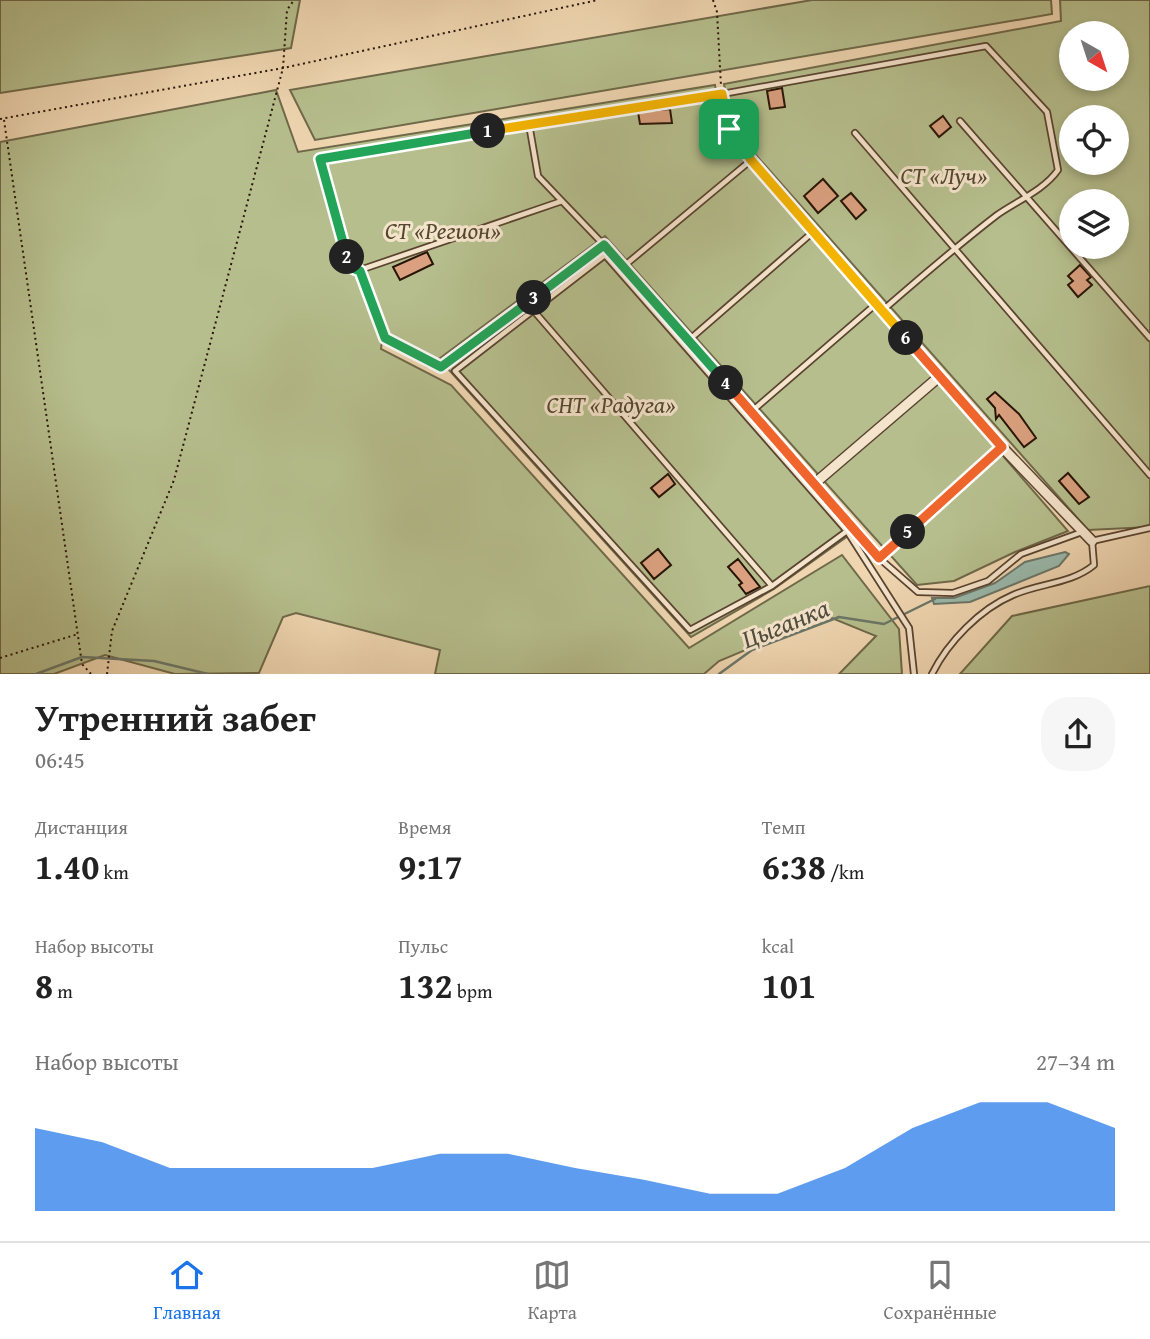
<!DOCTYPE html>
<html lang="ru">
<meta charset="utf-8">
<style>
:root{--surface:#fff;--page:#f6f6f6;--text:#222;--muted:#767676;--line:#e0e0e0;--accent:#1a73e8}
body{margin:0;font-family:"Gentium Book Plus",serif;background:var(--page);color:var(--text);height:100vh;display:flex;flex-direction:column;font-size:26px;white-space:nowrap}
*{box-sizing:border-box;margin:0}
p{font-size:23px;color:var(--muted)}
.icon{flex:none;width:38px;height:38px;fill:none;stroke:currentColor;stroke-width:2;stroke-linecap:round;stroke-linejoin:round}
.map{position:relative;height:674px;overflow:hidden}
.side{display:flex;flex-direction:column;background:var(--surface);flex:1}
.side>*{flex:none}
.needle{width:46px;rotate:141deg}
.buttons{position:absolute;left:1059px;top:21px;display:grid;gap:14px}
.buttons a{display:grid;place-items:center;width:70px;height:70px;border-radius:50%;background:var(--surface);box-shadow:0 4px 10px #0003;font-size:35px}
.pin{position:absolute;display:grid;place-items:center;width:60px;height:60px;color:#fff;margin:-30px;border-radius:14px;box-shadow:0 4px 10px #0006}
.km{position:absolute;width:35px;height:35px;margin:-18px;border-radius:50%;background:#222;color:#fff;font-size:19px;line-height:35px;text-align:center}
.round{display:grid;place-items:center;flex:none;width:74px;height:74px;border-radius:28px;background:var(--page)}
.overview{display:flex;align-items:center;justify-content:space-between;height:119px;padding:0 35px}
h1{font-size:38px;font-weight:600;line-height:52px}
.figures{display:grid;grid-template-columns:repeat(3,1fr);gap:10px;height:119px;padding:7px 35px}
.figures div{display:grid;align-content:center}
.figures b{font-size:35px;font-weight:600}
.figures small{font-size:19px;font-weight:400}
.figures p{font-size:19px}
.chart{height:196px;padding:14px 35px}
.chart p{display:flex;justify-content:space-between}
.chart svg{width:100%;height:126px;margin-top:7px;fill:var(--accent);opacity:.7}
.tab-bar{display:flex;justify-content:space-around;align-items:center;height:98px;border-top:2px solid var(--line);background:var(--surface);font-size:19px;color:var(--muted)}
.tab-bar a{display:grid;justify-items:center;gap:4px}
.tab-bar .active{color:var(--accent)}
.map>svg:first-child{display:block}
</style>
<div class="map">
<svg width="1150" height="674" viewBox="0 0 1150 674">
<rect width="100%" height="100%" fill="#efd6b1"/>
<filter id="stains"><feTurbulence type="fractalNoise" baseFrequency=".00286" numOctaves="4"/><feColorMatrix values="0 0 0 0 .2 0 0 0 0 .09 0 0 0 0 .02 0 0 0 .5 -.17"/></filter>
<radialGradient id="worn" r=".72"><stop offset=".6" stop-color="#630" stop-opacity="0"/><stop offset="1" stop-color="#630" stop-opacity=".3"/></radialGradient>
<path fill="#b6be8d" stroke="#6f6949" stroke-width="2" fill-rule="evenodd" d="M0,0H300L291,48L0,93Z
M812,0H1051L1052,14L315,140L290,90Z
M1060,0H1150V527L1088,530L732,128L724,84L1061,21ZM1071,33H1116V79H1071ZM1071,117H1116V163H1071ZM1071,201H1116V247H1071Z
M715,85L723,133L1068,531L1015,552L954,581L917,585L605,236L428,367L382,341L381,349L451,385L689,648L842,555L899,629L902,674H839L876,636L827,616L719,661L704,674H435L440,650L296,613L283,617L259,673L175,674L105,655L54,674H0V142L276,90L298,152Z
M604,249L852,533L774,589L691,637L448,369Z
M1150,586V674H960L1012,616Z"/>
<path fill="#9ab9ac" stroke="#6c7769" stroke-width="2" d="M1065,552L1069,554L1059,566L970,602L934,604L932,598H954L995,583L1025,562Z"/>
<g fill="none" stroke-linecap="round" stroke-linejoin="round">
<path stroke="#6c7769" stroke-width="2.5" d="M36,674L82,657L154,661L208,674
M719,674L752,650L839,617L884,624L935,599"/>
</g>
<path fill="#daa07f" stroke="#281405" stroke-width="2" d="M782,88L785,107L770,109L767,91Z
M670,109L672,123L640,124L638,112Z
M943,116L951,127L939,137L930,126Z
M823,179L838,196L818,213L804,196Z
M851,193L866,210L856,219L841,201Z
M427,252L433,264L400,280L393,267Z
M1080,265L1091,277L1087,280L1092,285L1078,297L1068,285L1073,281L1068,276Z
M995,392L1019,414L1036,438L1024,447L999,415L996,419L995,408L987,399Z
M1068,473L1089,497L1079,504L1059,481Z
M668,474L675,484L659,497L651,488Z
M658,549L671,565L654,579L641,563Z
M738,559L760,587L746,594L739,585L742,583L728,567Z"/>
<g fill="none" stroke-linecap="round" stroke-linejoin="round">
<defs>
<path id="lane" d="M960,121L1150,338
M529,124L538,176L624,266L750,161
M855,133L1150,475
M562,201L360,270L350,267L320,159L722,94L986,46L1047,112L1058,170C1044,190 1017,201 997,215C958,245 921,277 883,310
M624,266L879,558L918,592L953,593L988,581L1021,554L1082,532
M360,270L385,338L441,367L604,245
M533,310L772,586
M689,340L813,232
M751,412L876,304
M847,531L772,586L690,630L455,371L605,255L847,531L909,628L914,674
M879,558L1001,448
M932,674C948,642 980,609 1013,595C1040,583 1071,584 1094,565L1092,541L1150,528"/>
<path id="street" d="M722,94L729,129L751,160L1002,447L1092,541
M814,484L940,376"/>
</defs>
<use href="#lane" stroke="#5a4430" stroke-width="8"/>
<use href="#street" stroke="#5a4430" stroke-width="12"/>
<path stroke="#281405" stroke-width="2" stroke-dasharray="2 3.5" stroke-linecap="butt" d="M713,0L717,12L721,86
M0,119L283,68L598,0
M4,120L82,664L91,674
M0,658L78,634
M107,674L112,631L174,480L283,68L287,10L294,0"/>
<use href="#lane" stroke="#f5e4cc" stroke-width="4.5"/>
<use href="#street" stroke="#f5e4cc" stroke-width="9"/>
</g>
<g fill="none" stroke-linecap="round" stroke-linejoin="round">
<defs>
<path id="split-1" d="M488,131L722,94L729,129"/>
<path id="split-2" d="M347,257L320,159L488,131"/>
<path id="split-3" d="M347,257L350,267L360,271L385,338L441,367L534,298"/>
<path id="split-4" d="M534,298L604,245L726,383"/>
<path id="split-5" d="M726,383L879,558L908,532"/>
<path id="split-6" d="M906,338L1002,447L908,532"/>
<path id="split-7" d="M729,129L751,160L906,338"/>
</defs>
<use href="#split-1" stroke="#fff" stroke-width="14"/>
<use href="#split-2" stroke="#fff" stroke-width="14"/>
<use href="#split-3" stroke="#fff" stroke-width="14"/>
<use href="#split-4" stroke="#fff" stroke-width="14"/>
<use href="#split-5" stroke="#fff" stroke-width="14"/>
<use href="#split-6" stroke="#fff" stroke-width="14"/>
<use href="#split-7" stroke="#fff" stroke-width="14"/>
<use href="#split-1" stroke="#f5b400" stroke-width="9"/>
<use href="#split-2" stroke="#22a559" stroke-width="9"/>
<use href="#split-3" stroke="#22a559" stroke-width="9"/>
<use href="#split-4" stroke="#22a559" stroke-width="9"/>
<use href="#split-5" stroke="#f0652b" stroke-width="9"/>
<use href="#split-6" stroke="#f0652b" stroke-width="9"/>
<use href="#split-7" stroke="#f5b400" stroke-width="9"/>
</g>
<g text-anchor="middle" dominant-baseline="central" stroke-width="6" stroke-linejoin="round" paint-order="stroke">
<g font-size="24" font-style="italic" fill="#53472e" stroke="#f5e4cc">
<text x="944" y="175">СТ «Луч»</text>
<text x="443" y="230">СТ «Регион»</text>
<text x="611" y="404">СНТ «Радуга»</text>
</g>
<g font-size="26" font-style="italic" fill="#504e3f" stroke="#f5e4cc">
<text transform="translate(785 623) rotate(-22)">Цыганка</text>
</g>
</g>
<rect width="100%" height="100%" filter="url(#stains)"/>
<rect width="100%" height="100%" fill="url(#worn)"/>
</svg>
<div class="buttons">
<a><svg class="needle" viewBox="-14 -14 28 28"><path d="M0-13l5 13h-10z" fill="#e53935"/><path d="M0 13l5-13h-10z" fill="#767676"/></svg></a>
<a><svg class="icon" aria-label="locate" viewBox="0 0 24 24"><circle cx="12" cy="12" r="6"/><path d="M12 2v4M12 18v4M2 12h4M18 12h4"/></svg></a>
<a><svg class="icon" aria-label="layers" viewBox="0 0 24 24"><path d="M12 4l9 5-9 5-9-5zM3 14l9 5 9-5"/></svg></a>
</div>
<div class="pin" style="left:729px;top:129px;background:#1e9e55"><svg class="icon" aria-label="arrive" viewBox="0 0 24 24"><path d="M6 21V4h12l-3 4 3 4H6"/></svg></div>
<b class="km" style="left:488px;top:131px">1</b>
<b class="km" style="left:347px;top:257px">2</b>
<b class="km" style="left:534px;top:298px">3</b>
<b class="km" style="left:726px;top:383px">4</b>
<b class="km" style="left:908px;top:532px">5</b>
<b class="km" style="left:906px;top:338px">6</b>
</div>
<section class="side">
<div class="overview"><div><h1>Утренний забег</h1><p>06:45</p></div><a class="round"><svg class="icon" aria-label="share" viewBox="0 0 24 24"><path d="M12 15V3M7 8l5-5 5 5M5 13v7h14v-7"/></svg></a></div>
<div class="figures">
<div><p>Дистанция</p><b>1.40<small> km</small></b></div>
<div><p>Время</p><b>9:17</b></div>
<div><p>Темп</p><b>6:38<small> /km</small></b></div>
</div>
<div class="figures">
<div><p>Набор высоты</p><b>8<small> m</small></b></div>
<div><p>Пульс</p><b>132<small> bpm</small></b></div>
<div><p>kcal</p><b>101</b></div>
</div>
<div class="chart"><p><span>Набор высоты</span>27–34 m</p>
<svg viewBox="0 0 160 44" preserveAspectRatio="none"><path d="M0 44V15L10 20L20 29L30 29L40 29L50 29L60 24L70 24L80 29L90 33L100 38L110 38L120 29L130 15L140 6L150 6L160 15V44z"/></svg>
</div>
</section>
<nav class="tab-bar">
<a class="active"><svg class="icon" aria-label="home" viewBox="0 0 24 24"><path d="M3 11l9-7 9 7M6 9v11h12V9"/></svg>Главная</a>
<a><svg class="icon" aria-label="map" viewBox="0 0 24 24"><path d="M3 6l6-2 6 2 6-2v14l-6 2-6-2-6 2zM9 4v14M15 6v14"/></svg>Карта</a>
<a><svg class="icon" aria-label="saved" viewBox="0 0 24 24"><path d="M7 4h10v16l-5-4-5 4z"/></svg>Сохранённые</a>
</nav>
